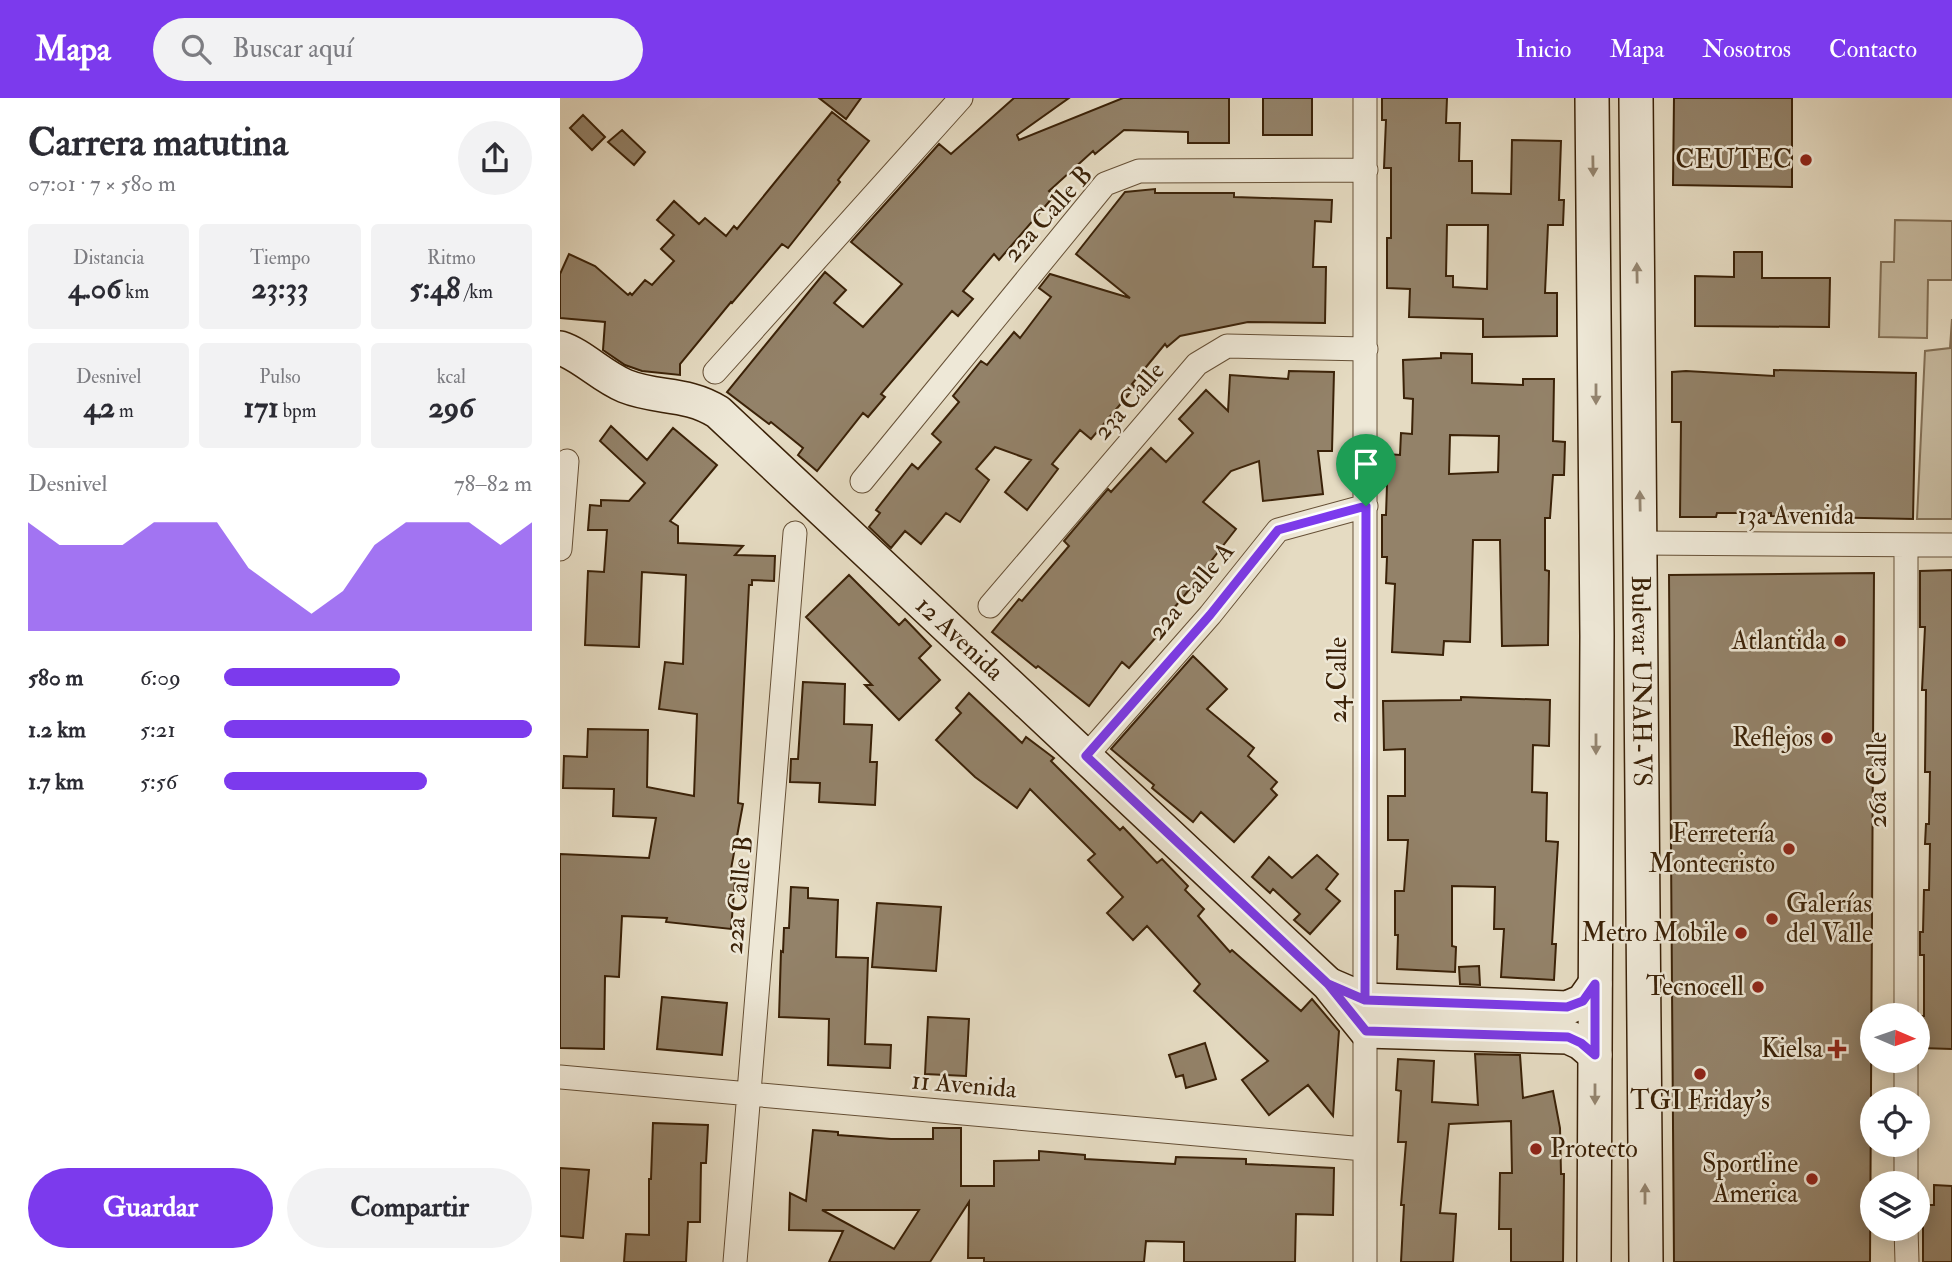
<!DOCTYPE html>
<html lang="es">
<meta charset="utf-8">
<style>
:root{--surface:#fff;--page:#f2f2f3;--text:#2b2b33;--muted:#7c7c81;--accent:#7c3aed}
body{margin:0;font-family:"IM FELL Double Pica",serif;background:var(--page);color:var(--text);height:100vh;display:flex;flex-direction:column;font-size:26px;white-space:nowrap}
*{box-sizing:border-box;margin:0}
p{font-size:23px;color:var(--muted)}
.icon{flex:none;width:38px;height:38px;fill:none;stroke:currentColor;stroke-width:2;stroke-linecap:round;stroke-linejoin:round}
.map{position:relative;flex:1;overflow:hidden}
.details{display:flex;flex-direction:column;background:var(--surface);width:560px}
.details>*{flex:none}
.needle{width:46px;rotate:92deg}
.controls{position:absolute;left:1300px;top:905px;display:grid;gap:14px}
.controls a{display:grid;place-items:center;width:70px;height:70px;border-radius:50%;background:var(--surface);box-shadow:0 4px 18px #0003;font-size:35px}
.pin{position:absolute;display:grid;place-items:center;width:60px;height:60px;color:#fff;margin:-72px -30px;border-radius:50% 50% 50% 0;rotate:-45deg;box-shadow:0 0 7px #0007}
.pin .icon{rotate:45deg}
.round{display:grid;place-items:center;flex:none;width:74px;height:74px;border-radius:37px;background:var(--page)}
.overview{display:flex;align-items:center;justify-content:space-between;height:119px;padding:0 28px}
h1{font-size:38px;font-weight:700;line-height:52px}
.metrics{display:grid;grid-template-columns:repeat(3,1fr);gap:10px;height:119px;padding:7px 28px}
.metrics div{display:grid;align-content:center;border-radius:7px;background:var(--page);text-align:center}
.metrics b{font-size:30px;font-weight:700}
.metrics small{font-size:19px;font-weight:400}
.metrics p{font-size:19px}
.chart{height:196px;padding:14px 28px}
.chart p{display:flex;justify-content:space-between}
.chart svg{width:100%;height:126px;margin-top:7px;fill:var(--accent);opacity:.7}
.button{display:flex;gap:14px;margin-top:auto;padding:14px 28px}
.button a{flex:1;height:80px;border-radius:42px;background:var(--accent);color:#fff;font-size:28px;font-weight:700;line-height:80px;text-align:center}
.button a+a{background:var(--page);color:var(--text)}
ul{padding:0 28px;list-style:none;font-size:23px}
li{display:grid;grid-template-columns:112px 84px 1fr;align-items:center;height:52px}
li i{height:18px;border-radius:9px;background:var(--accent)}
header{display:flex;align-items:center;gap:42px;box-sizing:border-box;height:98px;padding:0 35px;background:var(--accent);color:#fff}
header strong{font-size:33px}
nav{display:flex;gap:38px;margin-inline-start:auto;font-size:24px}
.search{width:490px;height:63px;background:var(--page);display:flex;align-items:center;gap:18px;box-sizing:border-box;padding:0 24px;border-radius:38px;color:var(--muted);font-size:26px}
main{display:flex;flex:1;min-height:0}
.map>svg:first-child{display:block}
</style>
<header>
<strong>Mapa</strong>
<div class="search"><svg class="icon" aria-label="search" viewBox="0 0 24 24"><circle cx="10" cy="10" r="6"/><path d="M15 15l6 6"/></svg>Buscar aquí</div>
<nav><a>Inicio</a><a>Mapa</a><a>Nosotros</a><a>Contacto</a></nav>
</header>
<main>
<section class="details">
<div class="overview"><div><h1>Carrera matutina</h1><p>07:01 · 7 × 580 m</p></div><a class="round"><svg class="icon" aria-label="share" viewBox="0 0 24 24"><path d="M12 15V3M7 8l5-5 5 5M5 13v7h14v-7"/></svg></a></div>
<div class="metrics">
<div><p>Distancia</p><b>4.06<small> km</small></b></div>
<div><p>Tiempo</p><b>23:33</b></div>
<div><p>Ritmo</p><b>5:48<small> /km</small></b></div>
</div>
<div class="metrics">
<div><p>Desnivel</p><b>42<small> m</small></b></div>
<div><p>Pulso</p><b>171<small> bpm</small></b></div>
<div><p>kcal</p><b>296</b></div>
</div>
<div class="chart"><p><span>Desnivel</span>78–82 m</p>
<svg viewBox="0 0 160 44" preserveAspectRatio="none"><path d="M0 44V6L10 14L20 14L30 14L40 6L50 6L60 6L70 22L80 30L90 38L100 30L110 14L120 6L130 6L140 6L150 14L160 6V44z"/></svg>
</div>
<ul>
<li><b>580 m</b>6:09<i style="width:57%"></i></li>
<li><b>1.2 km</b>5:21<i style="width:100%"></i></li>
<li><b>1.7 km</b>5:56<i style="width:66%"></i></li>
</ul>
<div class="button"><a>Guardar</a><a>Compartir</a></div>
</section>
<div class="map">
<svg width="1392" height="1164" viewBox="0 0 1392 1164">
<rect width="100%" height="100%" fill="#e5dbc2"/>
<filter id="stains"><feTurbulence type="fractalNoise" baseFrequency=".00286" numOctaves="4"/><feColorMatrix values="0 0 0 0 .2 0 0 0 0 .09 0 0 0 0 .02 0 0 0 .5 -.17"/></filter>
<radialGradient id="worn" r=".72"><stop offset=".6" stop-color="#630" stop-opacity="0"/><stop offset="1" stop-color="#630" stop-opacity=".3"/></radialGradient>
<path fill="#c8bca2" stroke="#826f55" stroke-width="2" d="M1335,122L1392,123V182H1368L1367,240L1319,239L1321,164H1334Z
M1392,221V421H1357L1365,253L1390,250Z"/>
<path fill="#938269" stroke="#3b2208" stroke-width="2" fill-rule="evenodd" d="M259,0H301L286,21Z
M454,0H509L457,37L459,42L563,0H669V45H628V34L564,32L535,56L533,53L489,93L494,98L439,162L434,156L403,193L413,201L398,218L392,213L321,296L325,299L308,319L303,315L257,373L238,357L243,350L211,324L209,326L167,294L265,174L286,192L274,205L303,229L342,186L291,144L379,46L391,56Z
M703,0H752V37H703Z
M822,0H887L886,25H900L899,63H912V95L951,96L952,42L1001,43L999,102H1004L1003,127H988L985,195H997V238L923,239V221L849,219L850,191L827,190V140H831V70H824L826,22H822ZM887,127H928L927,191L893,189V178H886Z
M1114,0H1232V89L1113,87Z
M272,14L309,43L278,82L280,84L228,150L222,146L172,205L171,204L120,266V277L82,273L65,267L43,252L45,224L0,220V176L9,156L35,168L68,197L70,195L72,197L85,182L92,187L114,163L101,151L114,137L97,122L114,103L139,126L145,120L166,138L174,128L177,131Z
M23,17L45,39L32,52L10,30Z
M62,32L85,54L74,67L48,44Z
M595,91V95H674V99L772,102L771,124L755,123L753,169H766L765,225L688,224L620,238L607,249L605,246L572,286L575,289L531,341L520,332L492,366L498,371L467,412L445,394L471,362L435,349L416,371L429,382L400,424L386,415L361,446L345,433L331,450L309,429L320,415L316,412L352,366L358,371L381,344L372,336L399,304L393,298L421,263L427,267L454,234L460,240L491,199L479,190L490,176L570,200L516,156L565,94Z
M1174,154H1202V180H1270L1269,229L1135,228V178L1174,179Z
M881,255L912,256V285L963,287V281H994L993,343L1005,344L1004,377H993L990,420H985V472L989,473L988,547L942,548L940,442H913L910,544L884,543L883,557L832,554L835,486L826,485L827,459H822V417H826L828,356L840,357L841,335L852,336L853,301L844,300L843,262L881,260ZM890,337L939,338L938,374L889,376Z
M1214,272L1356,275L1353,421L1211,418V415H1157L1156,419H1120L1121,324H1112V274L1126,273L1214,278Z
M729,273L774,274L772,353H758L763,396L703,403L699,363L671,373L643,404L676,431L648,467L649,468L614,510L618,514L569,570L562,564L529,608L478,568L476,570L432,534L459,501L462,503L509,448L504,443L548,391L551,394L591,350L606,364L633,335L619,321L646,292L668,313L670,277L728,281Z
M51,328L87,362L113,330L157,367L110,423L118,428V445L183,448L175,457L215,458L214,483L192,482V487H189L178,705L183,706L171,771H176L171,831L106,824L107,820L62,818L59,879L45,878L44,951L0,950V756L89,760L96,720L53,718L54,691L3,690L4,658L27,659L28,631L88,632L87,689L134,698L137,616L99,611L105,564L123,566L126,477L82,474L79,549L25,547L28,473L44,474L47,432H28L30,407L41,408V402L69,403L85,385L40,343Z
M1392,472V951L1361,950L1362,918H1364V857H1360V834H1363L1364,792H1369L1370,746H1365L1366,726H1369L1370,674H1365L1366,592H1362L1365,529H1360V473Z
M1314,475L1310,1164H1114L1109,477Z
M289,477L339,527L345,521L371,548L359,560L380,582L339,622L305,587H312L246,519Z
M633,558L667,591L647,611L694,650L688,658L717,684L711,691L717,697L674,744L641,714L633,724L592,690L594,687L551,651Z
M243,584L285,586L284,626L312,627L310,664H317L315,707L259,704L260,685L230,684L231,661H238Z
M409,595L462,645L466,639L494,660L491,663L560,732L563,729L597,765L602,761L628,788L625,792L644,811L638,818L670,854L672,852L741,913L752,901L779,933L773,1018L748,987L709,1017L682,982L708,963L634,893L640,886L587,828L573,842L547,815L563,799L528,762L535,756L470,691L457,710L415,679L376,642L401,615L396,610Z
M901,599L990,602L989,648L973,647L972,694L987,695L986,743L998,744L992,846H996L994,882L941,879L944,831H934L935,789L892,788V848L896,849L895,874L837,871L838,837H835V793H844L848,742H828V698H845V651L824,652L823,603L901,602Z
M757,757L778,776L766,791L780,803L750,836L734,822L740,816L713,791L710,795L692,779L709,759L732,780Z
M231,789L248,790V800L278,802L276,859L308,860L305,946L331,947L330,970L268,967L269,921L219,919L221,853L223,854L224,830H229Z
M317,805L381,809L376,873L312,869Z
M919,868L920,887L900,886L899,869Z
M102,899L167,905L162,957L97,951Z
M368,919L409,921L406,978L365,976Z
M645,945L656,981L626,990L623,977L616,979L609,957Z
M915,956L960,957L963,1000L993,993L1000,1030L1001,1076H1004L1003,1164H951V1131H939L940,1075H952L951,1023L889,1026L880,1115L896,1116L893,1164H841L844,1107H841L846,1044H838L841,993L836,992L838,961L874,963L872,1004L918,1007Z
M93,1025L148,1027L146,1065H141L140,1124H128L126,1164H64L66,1136L89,1137V1081H91Z
M373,1030H401V1088H434V1063L479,1062V1053L525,1057V1061L615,1066L616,1059L686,1061V1066L774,1070L773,1117L736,1116L735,1164H624V1144L586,1143L584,1164H424V1160H408L409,1104L370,1164H269L283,1133L229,1132L230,1095L246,1103L253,1032L278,1034V1037L331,1041H373ZM262,1112H359L334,1151Z
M0,1070L29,1072L23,1140L0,1138Z
M1374,1087L1392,1088V1164H1363V1107H1374Z"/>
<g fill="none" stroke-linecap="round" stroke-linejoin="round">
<defs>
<path id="street" d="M805,0V1164
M155,274L401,0
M302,383L545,86L579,73L806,72
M1080,445L1392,447
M0,451L7,363
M430,508L637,266L667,248L806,251
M526,658L650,517L718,432L806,408
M1346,917V447
M1346,962V1001
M0,979L804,1051
M1346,1046V1085
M1346,1130L1347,1164
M175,1164L235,435"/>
<g id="secondary">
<path d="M1032,0L1037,538L1034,1164"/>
<path id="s1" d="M1076,0L1086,1164"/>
<path id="s2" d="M0,250C22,257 41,278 65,288C97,301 126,294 158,314L768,886L806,933L1008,939L1021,945L1035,957"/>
<path d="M770,887L805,902L1007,910L1023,903L1035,886"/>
</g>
</defs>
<use href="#street" stroke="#665036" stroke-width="25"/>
<use href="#secondary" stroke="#3b2208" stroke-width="36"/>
<use href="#street" stroke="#eee8d7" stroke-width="23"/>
<use href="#secondary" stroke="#eee8d7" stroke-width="33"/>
</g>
<defs><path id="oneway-solid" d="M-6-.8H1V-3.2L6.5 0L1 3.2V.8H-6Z" transform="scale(1.75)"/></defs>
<g fill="#948570">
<use href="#oneway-solid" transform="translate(1033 68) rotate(89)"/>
<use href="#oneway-solid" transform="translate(1077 175) rotate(-91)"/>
<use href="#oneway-solid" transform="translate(1036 296) rotate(90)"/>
<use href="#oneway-solid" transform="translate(1080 403) rotate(-91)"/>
<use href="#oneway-solid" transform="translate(1036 646) rotate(90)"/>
<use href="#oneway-solid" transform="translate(1035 996) rotate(90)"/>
<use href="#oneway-solid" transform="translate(1085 1096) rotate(-90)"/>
</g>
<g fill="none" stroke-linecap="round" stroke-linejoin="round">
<defs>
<path id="route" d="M806,408L805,902L768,886L806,933L1008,939L1021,945L1035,957V886L1023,903L1007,909L805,902L768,886L526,658L650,517L718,432L806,408"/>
</defs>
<use href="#route" stroke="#fff" stroke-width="14"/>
<use href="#route" stroke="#7c3aed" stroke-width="9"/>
</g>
<g fill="#8f2418" stroke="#eee8d7" stroke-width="2.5">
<circle cx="1246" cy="62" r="7"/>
<circle cx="1280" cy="543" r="7"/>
<circle cx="1267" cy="640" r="7"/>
<circle cx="1229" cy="751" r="7"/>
<circle cx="1212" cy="821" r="7"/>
<circle cx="1181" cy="835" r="7"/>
<circle cx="1198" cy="889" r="7"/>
<path d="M1273.5 940.5h7v7h7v7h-7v7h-7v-7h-7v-7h7z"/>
<circle cx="1140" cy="976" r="7"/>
<circle cx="976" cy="1051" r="7"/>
<circle cx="1252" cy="1081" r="7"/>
</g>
<g text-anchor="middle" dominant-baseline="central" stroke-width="5" stroke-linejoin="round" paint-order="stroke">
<g font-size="26" fill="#3b2208" stroke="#eee8d7" text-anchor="end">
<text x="1232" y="62">CEUTEC</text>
<text x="1266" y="543">Atlantida</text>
<text x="1253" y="640">Reflejos</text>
<text x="1215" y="736">Ferretería<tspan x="1215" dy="30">Montecristo</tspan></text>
<text x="1226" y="806" text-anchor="start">Galerías<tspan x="1226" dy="30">del Valle</tspan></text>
<text x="1167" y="835">Metro Mobile</text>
<text x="1184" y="889">Tecnocell</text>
<text x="1263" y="951">Kielsa</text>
<text x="1140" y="1003" text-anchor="middle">TGI Friday's</text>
<text x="990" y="1051" text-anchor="start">Protecto</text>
<text x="1238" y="1066">Sportline<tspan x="1238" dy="30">America</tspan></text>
</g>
<g font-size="26" fill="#3b2208" stroke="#eee8d7">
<text transform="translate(488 116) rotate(-48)">22a Calle B</text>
<text transform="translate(569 303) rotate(-49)">23a Calle</text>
<text x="1236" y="418">13a Avenida</text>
<text transform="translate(631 493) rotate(-50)">22a Calle A</text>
<text stroke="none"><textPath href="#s2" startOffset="504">12 Avenida</textPath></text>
<text transform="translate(778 582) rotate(-90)">24 Calle</text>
<text stroke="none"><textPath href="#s1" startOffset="583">Bulevar UNAH-VS</textPath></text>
<text transform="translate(1318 682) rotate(-90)">26a Calle</text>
<text transform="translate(179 797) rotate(-85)">22a Calle B</text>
<text transform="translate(404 987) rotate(5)">11 Avenida</text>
</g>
</g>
<rect width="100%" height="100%" filter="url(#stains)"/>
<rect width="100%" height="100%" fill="url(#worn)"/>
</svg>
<div class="controls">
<a><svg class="needle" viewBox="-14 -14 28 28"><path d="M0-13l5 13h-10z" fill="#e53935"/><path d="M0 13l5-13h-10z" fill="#7c7c81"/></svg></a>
<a><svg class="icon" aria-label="locate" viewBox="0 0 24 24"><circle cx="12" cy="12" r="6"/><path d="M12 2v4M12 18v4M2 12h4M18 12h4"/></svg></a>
<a><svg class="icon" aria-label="layers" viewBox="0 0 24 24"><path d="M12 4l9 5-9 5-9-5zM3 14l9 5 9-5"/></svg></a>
</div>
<div class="pin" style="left:806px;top:408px;background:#1e9e55"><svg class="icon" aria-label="arrive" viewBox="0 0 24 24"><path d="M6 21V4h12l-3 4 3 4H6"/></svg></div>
</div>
</main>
